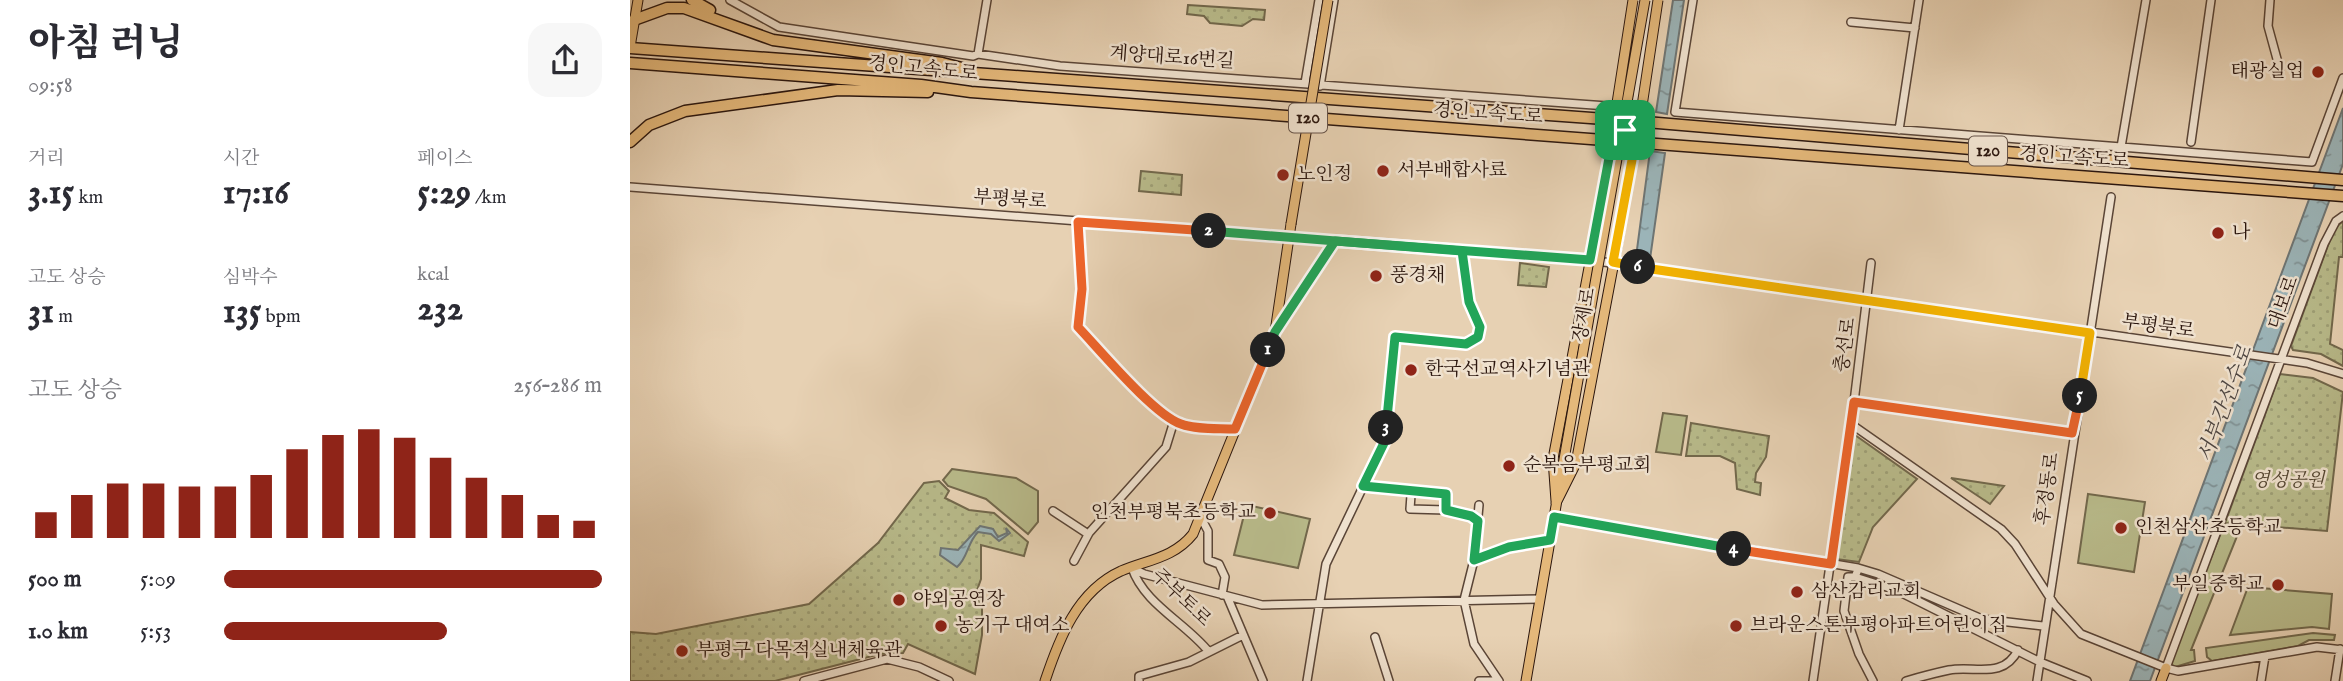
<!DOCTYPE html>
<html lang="ko">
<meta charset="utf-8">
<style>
:root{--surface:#fff;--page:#f7f7f7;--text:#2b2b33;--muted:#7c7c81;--accent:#8f2418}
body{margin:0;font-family:"IM FELL English","Noto Serif KR",serif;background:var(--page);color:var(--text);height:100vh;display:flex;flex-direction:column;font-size:26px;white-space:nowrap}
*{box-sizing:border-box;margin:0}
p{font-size:23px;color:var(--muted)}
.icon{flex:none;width:38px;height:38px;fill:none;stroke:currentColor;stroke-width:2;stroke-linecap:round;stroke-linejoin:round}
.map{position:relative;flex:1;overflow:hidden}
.side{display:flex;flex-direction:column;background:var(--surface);width:630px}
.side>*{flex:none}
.pin{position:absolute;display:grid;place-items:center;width:60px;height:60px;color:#fff;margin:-30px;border-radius:14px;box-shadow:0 4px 10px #0006}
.km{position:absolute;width:35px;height:35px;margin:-18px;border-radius:50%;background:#222;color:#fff;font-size:19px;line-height:35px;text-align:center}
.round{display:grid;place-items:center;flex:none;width:74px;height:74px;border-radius:21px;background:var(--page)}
.headline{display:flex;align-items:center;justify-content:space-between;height:119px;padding:0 28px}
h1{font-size:38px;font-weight:800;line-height:52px}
.metrics{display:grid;grid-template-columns:repeat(3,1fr);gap:10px;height:119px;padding:7px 28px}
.metrics div{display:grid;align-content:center}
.metrics b{font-size:35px;font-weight:800}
.metrics small{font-size:19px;font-weight:400}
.metrics p{font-size:19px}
.chart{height:196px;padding:14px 28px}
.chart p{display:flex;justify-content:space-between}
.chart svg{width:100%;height:126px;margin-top:7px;stroke:var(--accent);stroke-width:6}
ul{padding:0 28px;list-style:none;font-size:23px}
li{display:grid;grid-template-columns:112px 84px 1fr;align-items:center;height:52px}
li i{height:18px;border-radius:9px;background:var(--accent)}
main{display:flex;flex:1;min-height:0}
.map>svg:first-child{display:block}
</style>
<main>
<section class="side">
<div class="headline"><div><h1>아침 러닝</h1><p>09:58</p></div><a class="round"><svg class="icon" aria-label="share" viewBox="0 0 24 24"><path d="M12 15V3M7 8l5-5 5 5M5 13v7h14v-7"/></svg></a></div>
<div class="metrics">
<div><p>거리</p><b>3.15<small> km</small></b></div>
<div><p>시간</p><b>17:16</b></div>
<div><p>페이스</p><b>5:29<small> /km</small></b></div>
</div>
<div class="metrics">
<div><p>고도 상승</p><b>31<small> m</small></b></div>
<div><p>심박수</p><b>135<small> bpm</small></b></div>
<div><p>kcal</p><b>232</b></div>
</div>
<div class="chart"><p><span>고도 상승</span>256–286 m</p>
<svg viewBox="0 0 160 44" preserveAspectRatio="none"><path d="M5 44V35M15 44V29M25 44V25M35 44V25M45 44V26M55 44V26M65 44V22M75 44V13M85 44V8M95 44V6M105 44V9M115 44V16M125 44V23M135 44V29M145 44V36M155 44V38"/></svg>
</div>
<ul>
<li><b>500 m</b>5:09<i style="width:100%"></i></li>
<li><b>1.0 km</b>5:53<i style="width:59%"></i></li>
</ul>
</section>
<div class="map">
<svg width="1713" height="681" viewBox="0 0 1713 681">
<defs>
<pattern id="park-dots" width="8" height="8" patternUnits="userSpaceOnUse" patternTransform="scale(1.75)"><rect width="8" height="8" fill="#b8ba8a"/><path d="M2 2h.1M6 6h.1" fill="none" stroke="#9e9f76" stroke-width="1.8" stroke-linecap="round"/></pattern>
<pattern id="water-ripples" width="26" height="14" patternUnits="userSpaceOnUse" patternTransform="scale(1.75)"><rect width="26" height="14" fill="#9bb4b8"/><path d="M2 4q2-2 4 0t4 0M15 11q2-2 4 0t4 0" fill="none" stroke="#7f9194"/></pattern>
</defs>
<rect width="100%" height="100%" fill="#e7d1b3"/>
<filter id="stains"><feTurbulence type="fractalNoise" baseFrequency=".00286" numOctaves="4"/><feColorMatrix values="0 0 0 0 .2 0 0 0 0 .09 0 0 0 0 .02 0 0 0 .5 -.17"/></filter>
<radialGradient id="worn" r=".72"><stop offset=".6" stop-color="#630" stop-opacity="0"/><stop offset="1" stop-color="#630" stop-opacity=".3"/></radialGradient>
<path fill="#b8ba8a" stroke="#72684c" stroke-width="2" d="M1033,413L1057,416L1051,455L1026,452Z
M322,469L386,478L408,491V522L398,534L356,499L318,486L313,480Z
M1458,494L1515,502L1504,572L1448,563Z
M622,506L680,519L668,568L604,555L615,511L621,512Z
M1595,523L1612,524L1561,650H1564L1565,661L1545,667L1539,662Z
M1618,587L1702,594L1699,629L1682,627L1600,635Z
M1683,633L1705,635L1704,640H1679L1668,646L1582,661L1577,657L1576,648Z"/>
<path fill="url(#park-dots)" stroke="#72684c" stroke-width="2" d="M558,5L635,10L634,20L623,19L612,26L580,23L574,16L557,14Z
M511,171L552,175L551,195L509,191Z
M1713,221V257H1709L1700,344L1713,350V366L1691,354L1663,350L1661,346L1704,229Z
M890,263L919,267L916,287L888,285Z
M1650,374L1683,378L1713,392L1697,531L1595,523Z
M1061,423L1139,436L1136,457L1126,473L1125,482L1131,483L1130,495L1107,489L1105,463L1090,456H1056Z
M1225,435L1287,479L1243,527L1229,562L1206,559Z
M1321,478L1374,486L1360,504Z
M309,481L319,491L315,498L339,510L364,513L398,542L394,556L351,545V579L346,593L352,609V635L345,674L278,644L273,653L250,654L145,681H0V632L26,634L179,604L248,543L294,483Z"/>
<path fill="url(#water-ripples)" stroke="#6e7574" stroke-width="2" d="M1043,0H1054L1037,114L1026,112Z
M1713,108V164L1520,681H1500Z
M1020,151L1035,153L1020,259L1006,257Z
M350,526L363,529L368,537L377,533L376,528L380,533L369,541L361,534L348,532C337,543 338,558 327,567L310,555L311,548L328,550Z"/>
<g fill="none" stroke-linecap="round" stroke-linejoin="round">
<defs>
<path id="minor" d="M100,0L149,27L343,56L348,54L430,66L1005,108L1021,0
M1063,0L1045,112L1682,162L1713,78
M1640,0L1638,26L1650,70
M1221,22L1285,28
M348,54L357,0
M675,83L689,0
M690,86L704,0
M995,89L1010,0
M1269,130L1289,0
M1561,142L1581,0
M1491,147L1516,0
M0,187L960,260L1677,363L1713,374
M448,221L452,289L448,327C470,350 524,415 551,424C567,430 588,428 605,429
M646,331L705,241
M1224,402L1442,433
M1221,424L1371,529L1385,544L1424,604L1451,634L1536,668L1548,671L1687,647L1713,650
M733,486L816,494V510L841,516L848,521
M781,495L780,509L816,510
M849,505L844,560L834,600L844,644L869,681
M423,511L458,534
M924,517L1228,568L1248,574L1352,619L1413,626
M571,518L578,531V560L589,564L595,577L592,595
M844,560L879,547L920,540
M444,561L459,533L536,447L544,421
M502,568L514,574L632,605L910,599
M502,568C514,604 556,623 579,652
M1227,572L1225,577H1218L1214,611L1229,654L1243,681
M1225,577L1266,590L1410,662L1457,681
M597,596L633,681
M745,637L759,681
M1536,668L1694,244L1706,221L1713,216
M174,681L257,659L289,667L319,681
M509,681V676L559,662L611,636
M677,681L696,564L754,443L766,337L836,344L848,337L850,327L839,301L832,251
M849,681H869
M1183,681L1224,402L1241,263
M1276,681C1290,677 1305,673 1319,670C1344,665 1373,680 1388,650
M1407,681L1481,197
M1631,681L1635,656
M1705,681L1710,649"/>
<path id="major" d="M0,47L8,0
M926,501L923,459L964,241
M926,503L946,463L987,246
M415,681C429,639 447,591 491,571C517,560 544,558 563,534L645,332L661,224
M896,681L933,465
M1531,681L1536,668"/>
<path id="highway" d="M62,0L80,10
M4,20L37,8H54L143,40L312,63L340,70
M0,48L1016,122L1713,180
M0,63L291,85L341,92L1713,196
M0,142L19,125L55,111L208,90L298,92"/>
</defs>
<use href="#minor" stroke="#5a4537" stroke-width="10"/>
<use href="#major" stroke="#2b160e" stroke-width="11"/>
<use href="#highway" stroke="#2b160e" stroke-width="13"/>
<use href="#minor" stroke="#efe1ce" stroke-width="7"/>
<use href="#major" stroke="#e4b87a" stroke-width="9"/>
<use href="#highway" stroke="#e4b87a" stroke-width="10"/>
<defs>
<path id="major-bridge" d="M661,224L698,0
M964,241L979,158L1012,106L1028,0
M987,246L1002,160L987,103L1003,0
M933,465L1015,0"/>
</defs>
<use href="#major-bridge" stroke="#2b160e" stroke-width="11" stroke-linecap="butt"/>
<use href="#major-bridge" stroke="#e4b87a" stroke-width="9"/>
</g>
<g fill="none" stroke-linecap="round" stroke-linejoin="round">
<defs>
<path id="split-1" d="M638,350L645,332L705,241L960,260L979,158L995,130"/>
<path id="split-2" d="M579,231L448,222L452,289L448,327C470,350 524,415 551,424C567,430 588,428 605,429L638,350"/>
<path id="split-3" d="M579,231L832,251L839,302L850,327L848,337L836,344L765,337L756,428"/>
<path id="split-4" d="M756,428L754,443L733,486L816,494V510L841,516L848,521L844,560L879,547L920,540L924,517L1104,549"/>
<path id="split-5" d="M1104,549L1201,564L1224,402L1442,433L1450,396"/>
<path id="split-6" d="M1008,267L1460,333L1450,396"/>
<path id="split-7" d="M995,130L1002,160L983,262L1008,267"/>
</defs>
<use href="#split-1" stroke="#fff" stroke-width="14"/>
<use href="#split-2" stroke="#fff" stroke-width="14"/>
<use href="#split-3" stroke="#fff" stroke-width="14"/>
<use href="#split-4" stroke="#fff" stroke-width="14"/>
<use href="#split-5" stroke="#fff" stroke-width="14"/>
<use href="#split-6" stroke="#fff" stroke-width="14"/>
<use href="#split-7" stroke="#fff" stroke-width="14"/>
<use href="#split-1" stroke="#22a559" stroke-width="9"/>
<use href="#split-2" stroke="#f0652b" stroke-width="9"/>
<use href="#split-3" stroke="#22a559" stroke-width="9"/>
<use href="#split-4" stroke="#22a559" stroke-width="9"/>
<use href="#split-5" stroke="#f0652b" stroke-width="9"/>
<use href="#split-6" stroke="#f5b400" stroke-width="9"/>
<use href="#split-7" stroke="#f5b400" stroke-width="9"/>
</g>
<g fill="#8f2418" stroke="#efe1ce" stroke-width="2.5">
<circle cx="1688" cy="72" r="7"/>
<circle cx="753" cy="171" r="7"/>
<circle cx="653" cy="175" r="7"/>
<circle cx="1588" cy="233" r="7"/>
<circle cx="746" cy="276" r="7"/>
<circle cx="781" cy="370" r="7"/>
<circle cx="879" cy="466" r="7"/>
<circle cx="640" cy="513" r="7"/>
<circle cx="1491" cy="528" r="7"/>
<circle cx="1648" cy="585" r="7"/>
<circle cx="1167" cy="592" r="7"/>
<circle cx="269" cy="600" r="7"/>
<circle cx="311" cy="626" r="7"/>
<circle cx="1106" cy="626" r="7"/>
<circle cx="52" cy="651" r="7"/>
</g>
<g text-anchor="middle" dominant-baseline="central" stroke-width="5" stroke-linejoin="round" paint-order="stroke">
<g fill="#efe1ce" stroke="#665348" stroke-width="2">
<rect x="659" y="103.5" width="38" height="29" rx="5"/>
<rect x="1339" y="136.5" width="38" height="29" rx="5"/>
</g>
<g font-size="18" font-weight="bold" fill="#2b160e">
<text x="678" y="118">120</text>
<text x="1358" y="151">120</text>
</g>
<g font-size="19" fill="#2b160e" stroke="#efe1ce">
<text transform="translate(542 58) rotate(4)">계양대로16번길</text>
<text transform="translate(293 69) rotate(6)">경인고속도로</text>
<text transform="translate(858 114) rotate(4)">경인고속도로</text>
<text transform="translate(1444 158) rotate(4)">경인고속도로</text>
<text transform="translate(380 200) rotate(4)">부평북로</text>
<text transform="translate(1654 303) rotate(-70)">대보로</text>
<text transform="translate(955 315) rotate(-80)">장제로</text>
<text transform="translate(1528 327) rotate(8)">부평북로</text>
<text transform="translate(1216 345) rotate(-82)">충선로</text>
<text transform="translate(1418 489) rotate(-82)">후정동로</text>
<text transform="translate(551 598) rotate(44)">주부토로</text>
</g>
<g font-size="19" fill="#2b160e" stroke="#efe1ce" text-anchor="start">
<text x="1674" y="72" text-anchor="end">태광실업</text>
<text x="767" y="171">서부배합사료</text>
<text x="667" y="175">노인정</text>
<text x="1602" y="233">나</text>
<text x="760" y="276">풍경채</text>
<text x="795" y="370">한국선교역사기념관</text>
<text x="893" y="466">순복음부평교회</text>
<text x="626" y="513" text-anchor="end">인천부평북초등학교</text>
<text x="1505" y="528">인천삼산초등학교</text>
<text x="1634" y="585" text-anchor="end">부일중학교</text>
<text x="1181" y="592">삼산감리교회</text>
<text x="283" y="600">야외공연장</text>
<text x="325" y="626">농기구 대여소</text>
<text x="1120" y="626">브라운스톤부평아파트어린이집</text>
<text x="66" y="651">부평구 다목적실내체육관</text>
</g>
<g font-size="19" font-style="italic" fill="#554733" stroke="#efe1ce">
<text x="1658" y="481">영성공원</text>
</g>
<g font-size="21" font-style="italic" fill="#4d4541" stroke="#efe1ce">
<text transform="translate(1596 404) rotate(-70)">서부간선수로</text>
</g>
</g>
<rect width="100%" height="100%" filter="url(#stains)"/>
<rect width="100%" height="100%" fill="url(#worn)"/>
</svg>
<div class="pin" style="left:995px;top:130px;background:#1e9e55"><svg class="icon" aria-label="arrive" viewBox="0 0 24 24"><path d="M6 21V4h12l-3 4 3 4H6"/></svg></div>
<b class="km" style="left:638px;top:350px">1</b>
<b class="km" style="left:579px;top:231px">2</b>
<b class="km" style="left:756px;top:428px">3</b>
<b class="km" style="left:1104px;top:549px">4</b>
<b class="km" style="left:1450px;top:396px">5</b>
<b class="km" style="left:1008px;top:267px">6</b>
</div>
</main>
